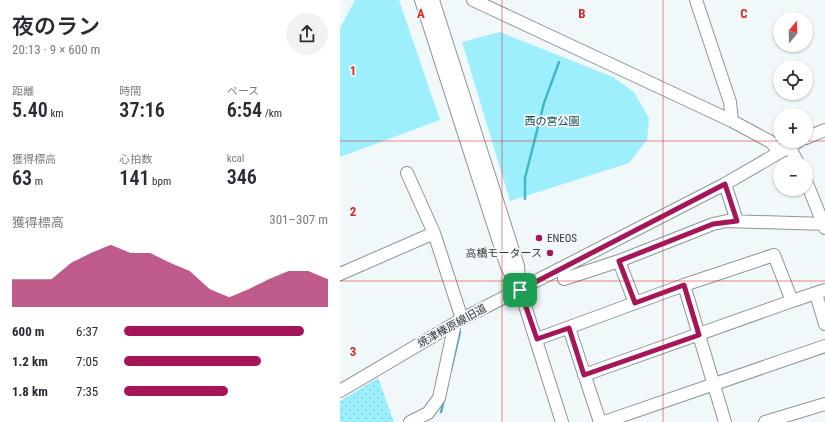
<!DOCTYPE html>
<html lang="ja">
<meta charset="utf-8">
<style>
:root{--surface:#fff;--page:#f2f2f3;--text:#2b2b33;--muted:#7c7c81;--accent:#a51659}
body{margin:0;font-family:"Roboto Condensed","Noto Sans JP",sans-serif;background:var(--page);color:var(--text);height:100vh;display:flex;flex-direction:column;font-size:15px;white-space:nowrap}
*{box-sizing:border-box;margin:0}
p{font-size:13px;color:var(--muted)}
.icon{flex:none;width:22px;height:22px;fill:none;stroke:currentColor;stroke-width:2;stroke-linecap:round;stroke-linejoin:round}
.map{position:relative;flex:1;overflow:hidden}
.details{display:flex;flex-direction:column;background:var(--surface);width:340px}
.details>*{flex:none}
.needle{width:26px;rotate:19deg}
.fabs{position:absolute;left:433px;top:12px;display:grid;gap:8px}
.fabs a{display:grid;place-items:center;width:40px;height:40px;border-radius:50%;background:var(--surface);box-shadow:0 1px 3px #0004;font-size:20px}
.pin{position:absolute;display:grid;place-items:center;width:34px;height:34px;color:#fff;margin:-17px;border-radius:8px;box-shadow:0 2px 6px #0006}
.round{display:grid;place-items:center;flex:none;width:42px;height:42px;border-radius:21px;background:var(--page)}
.headline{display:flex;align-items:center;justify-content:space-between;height:68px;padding:0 12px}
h1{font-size:22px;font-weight:600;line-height:30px}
.figures{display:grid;grid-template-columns:repeat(3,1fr);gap:6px;height:68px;padding:4px 12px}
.figures div{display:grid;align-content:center}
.figures b{font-size:20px;font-weight:600}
.figures small{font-size:11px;font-weight:400}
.figures p{font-size:11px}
.chart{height:112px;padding:8px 12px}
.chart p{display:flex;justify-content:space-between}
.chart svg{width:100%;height:72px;margin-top:4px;fill:var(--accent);opacity:.7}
ul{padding:0 12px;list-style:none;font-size:13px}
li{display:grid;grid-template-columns:64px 48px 1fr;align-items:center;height:30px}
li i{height:10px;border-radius:5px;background:var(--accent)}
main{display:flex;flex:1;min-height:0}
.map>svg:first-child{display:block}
</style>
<main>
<section class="details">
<div class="headline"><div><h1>夜のラン</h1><p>20:13 · 9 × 600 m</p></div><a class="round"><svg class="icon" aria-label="share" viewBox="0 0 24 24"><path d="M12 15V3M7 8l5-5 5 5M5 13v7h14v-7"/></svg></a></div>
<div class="figures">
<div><p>距離</p><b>5.40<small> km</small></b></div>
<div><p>時間</p><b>37:16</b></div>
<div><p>ペース</p><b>6:54<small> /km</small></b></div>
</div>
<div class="figures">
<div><p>獲得標高</p><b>63<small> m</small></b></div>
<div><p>心拍数</p><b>141<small> bpm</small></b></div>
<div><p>kcal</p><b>346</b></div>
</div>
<div class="chart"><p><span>獲得標高</span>301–307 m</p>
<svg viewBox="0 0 160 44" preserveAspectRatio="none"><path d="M0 44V27L10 27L20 27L30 17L40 11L50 6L60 11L70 11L80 17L90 22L100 33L110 38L120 33L130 27L140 22L150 22L160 27V44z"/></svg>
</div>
<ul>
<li><b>600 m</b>6:37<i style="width:88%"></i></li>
<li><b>1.2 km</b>7:05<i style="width:67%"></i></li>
<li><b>1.8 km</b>7:35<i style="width:51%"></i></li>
</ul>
</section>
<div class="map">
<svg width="485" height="422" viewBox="0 0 485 422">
<defs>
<pattern id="grass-dots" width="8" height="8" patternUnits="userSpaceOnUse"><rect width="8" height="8" fill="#9deffd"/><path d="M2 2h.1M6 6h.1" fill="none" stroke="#88ceda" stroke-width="1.8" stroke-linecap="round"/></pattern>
</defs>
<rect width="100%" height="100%" fill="#f1f8fa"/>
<path fill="url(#grass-dots)" d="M38,378L54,422H0V401Z"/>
<path fill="#9deffd" d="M15,0H59L100,120L0,157V28Z
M160,32L273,77L294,92L309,118L307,140L289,163L170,201L122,42Z"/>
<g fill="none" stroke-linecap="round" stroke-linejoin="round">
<path stroke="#45b6c8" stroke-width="2.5" d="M185,199V178L204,103L219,62
M111,370L120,332
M101,412L104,400"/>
<defs>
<path id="minor" d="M81,0L167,267L180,290L222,422
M93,0L178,266L179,287
M133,0L392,121L431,142L439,152
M356,0L390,102L392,121
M466,138L485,130
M449,146L458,163
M67,173L94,233L122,319
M466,181L485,228
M385,184L397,221
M279,261L295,303
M0,274L94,233
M224,279L279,261L373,224L387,221L485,224
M344,285L385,422
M476,294L485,324
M229,328L260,422
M197,339L344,285L434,255L452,301L485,290
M244,375L452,301
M0,391L122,319L385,184L459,141
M70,422L88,413L99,398L115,323
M264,422L485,346
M425,422L485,404"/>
</defs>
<use href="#minor" stroke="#8f9596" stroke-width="14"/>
<use href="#minor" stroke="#fff" stroke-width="12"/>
</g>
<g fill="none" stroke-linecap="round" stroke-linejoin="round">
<defs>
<path id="route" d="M385,184L397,221L373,224L279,261L295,303L344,285L359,335L244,375L229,328L197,339L180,290Z"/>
</defs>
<use href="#route" stroke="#fff" stroke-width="8"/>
<use href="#route" stroke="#a51659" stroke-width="5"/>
</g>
<path fill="none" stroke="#d62828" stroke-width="1" stroke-opacity="0.55" d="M162,0V422M323,0V422M0,141H440M466,141H485M0,281H485"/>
<g fill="#a51659" stroke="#f1f8fa" stroke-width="1.5">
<circle cx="199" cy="238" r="4"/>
<circle cx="210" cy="253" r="4"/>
</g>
<g text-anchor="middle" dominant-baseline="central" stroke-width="3.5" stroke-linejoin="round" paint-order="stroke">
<g font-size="11" fill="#184951" stroke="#f1f8fa">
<text x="212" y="121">西の宮公園</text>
</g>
<g font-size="11" fill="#37393a" stroke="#f1f8fa" text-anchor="start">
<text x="207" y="238">ENEOS</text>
<text x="202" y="253" text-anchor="end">高橋モータース</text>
</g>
<g font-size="11" fill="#37393a" stroke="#f1f8fa">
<text transform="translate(112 326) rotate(-29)">焼津榛原線旧道</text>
</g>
</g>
<g font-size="13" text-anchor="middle" font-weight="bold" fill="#d62828" stroke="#f1f8fa" stroke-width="3.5" stroke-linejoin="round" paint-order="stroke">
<text x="81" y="18">A</text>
<text x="242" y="18">B</text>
<text x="404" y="18">C</text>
<text x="13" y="75">1</text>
<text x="13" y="216">2</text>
<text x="13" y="356">3</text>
</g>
</svg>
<div class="fabs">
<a><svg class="needle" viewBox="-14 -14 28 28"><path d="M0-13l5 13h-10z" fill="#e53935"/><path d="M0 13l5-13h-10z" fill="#7c7c81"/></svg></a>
<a><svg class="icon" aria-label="locate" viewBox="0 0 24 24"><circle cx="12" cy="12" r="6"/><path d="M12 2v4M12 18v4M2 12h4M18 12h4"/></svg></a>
<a>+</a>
<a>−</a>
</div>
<div class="pin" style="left:180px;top:290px;background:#1e9e55"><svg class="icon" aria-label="arrive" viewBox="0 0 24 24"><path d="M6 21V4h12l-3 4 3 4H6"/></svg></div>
</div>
</main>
